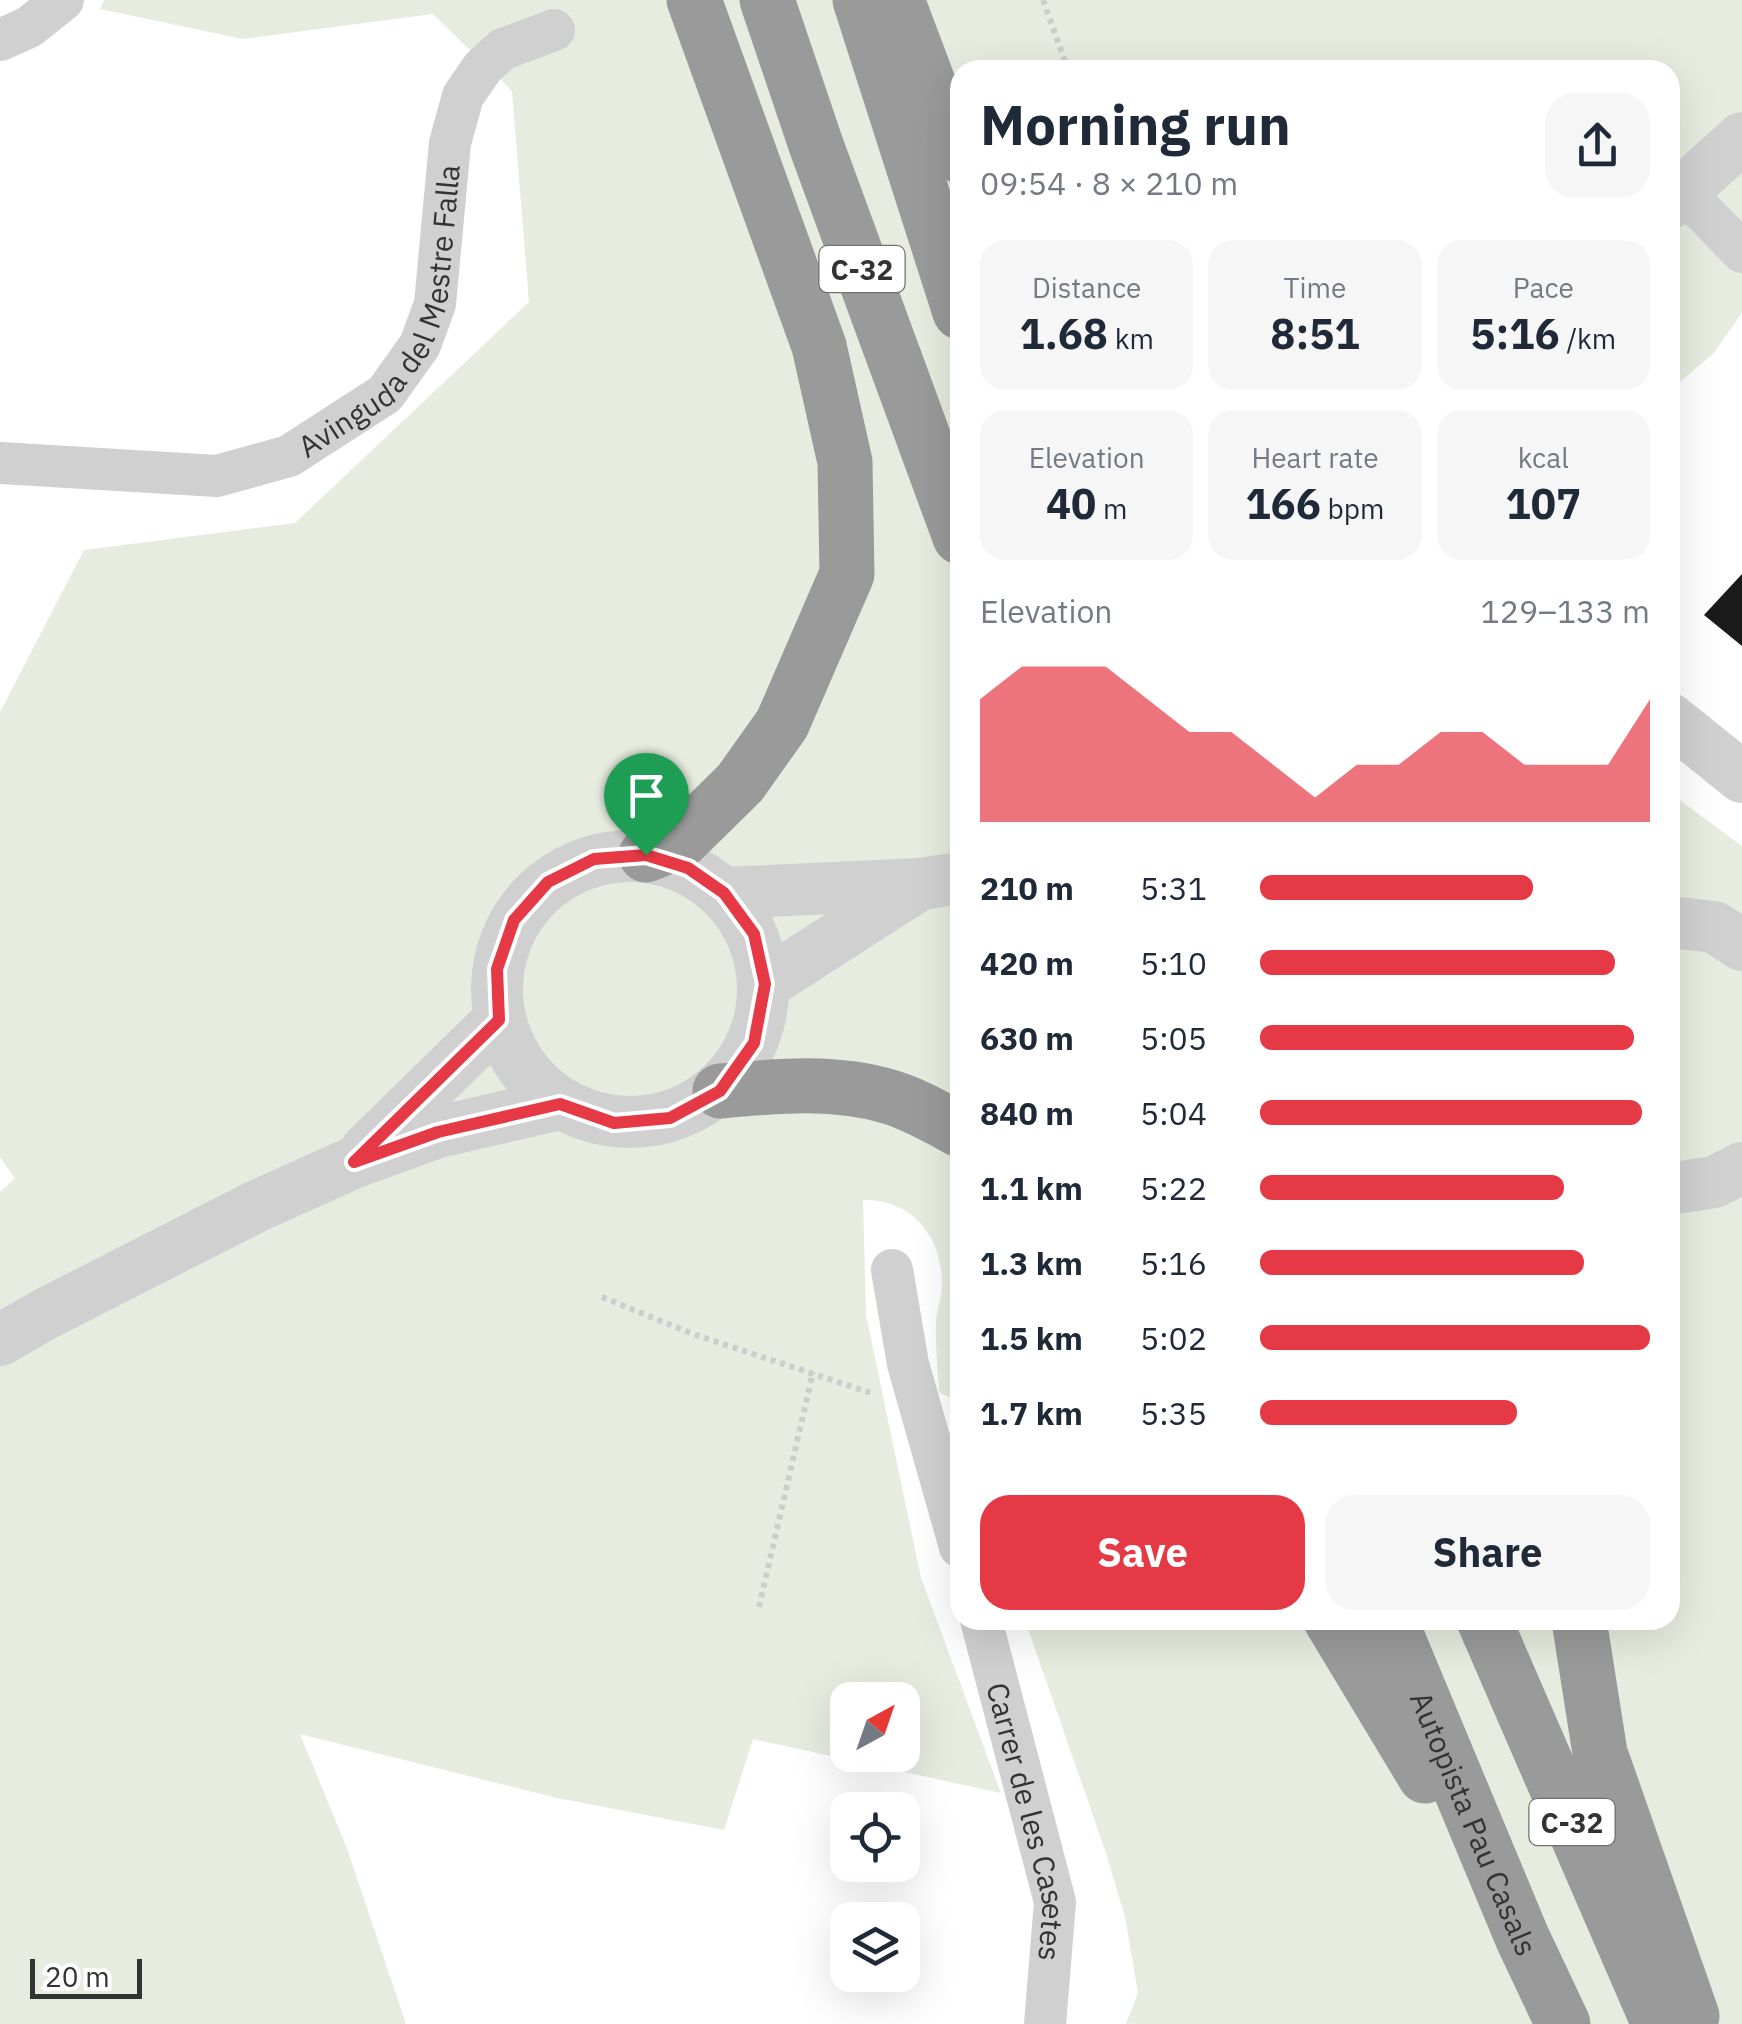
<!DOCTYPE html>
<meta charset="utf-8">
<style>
:root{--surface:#fff;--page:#f6f6f7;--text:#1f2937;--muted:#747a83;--accent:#e63946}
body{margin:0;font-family:"IBM Plex Sans",sans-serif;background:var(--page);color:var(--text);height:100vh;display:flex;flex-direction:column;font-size:38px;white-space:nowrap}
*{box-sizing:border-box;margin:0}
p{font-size:32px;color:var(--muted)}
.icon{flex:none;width:55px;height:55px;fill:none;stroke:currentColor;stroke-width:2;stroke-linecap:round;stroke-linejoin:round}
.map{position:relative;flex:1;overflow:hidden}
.sheet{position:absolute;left:950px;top:60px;width:730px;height:1570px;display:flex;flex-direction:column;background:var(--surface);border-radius:30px;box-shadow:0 10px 40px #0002}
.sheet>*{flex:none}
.needle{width:65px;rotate:40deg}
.buttons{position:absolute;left:830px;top:1682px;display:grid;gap:20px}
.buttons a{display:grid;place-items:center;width:90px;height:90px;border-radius:20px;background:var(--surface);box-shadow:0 10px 40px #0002;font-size:50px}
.scale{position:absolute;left:30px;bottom:25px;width:112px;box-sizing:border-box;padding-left:10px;border:5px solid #333;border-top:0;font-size:28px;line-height:35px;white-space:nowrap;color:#333;-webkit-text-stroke:8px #fff;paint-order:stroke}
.pin{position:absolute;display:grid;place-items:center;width:85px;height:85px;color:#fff;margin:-102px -42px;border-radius:50% 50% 50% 0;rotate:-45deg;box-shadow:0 0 10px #0007}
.pin .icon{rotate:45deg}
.round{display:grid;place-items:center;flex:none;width:105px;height:105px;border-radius:30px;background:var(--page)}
.headline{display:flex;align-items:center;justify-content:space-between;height:170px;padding:0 30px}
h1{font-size:55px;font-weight:700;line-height:75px}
.figures{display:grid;grid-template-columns:repeat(3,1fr);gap:15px;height:170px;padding:10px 30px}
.figures div{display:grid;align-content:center;border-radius:25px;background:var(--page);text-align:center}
.figures b{font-size:42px;font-weight:700}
.figures small{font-size:28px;font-weight:400}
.figures p{font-size:28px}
.chart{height:280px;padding:20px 30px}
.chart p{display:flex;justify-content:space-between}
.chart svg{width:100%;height:180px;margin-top:10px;fill:var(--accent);opacity:.7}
.button{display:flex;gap:20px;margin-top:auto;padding:20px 30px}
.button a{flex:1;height:115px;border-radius:30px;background:var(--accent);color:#fff;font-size:40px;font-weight:700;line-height:115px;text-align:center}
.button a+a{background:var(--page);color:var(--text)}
ul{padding:0 30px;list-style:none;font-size:32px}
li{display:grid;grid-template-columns:160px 120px 1fr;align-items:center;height:75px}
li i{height:25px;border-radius:12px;background:var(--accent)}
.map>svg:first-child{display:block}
</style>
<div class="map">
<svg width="1742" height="2024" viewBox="0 0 1742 2024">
<rect width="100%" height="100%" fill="#fff"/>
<path fill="#e6ecdf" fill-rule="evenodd" d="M104,0H1742V313L1713,354L1670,390V70H960V1403L939,1392C938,1369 935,1345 936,1322C937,1309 942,1297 942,1284C942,1236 912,1199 863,1200L866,1315L921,1578L1001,1793L753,1739L724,1830L557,1798L300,1734L348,1851L406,2024H0V1192L15,1178L0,1157V712L84,550L295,523L529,302L512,91L433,14L243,39L100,9ZM848,1700H902V1755H848Z
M1670,793L1742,846V2024H1126L1138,1993L1125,1917L1106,1853L1025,1620H1670Z"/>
<path fill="#1a1a1a" d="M1742,574V646L1704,615Z"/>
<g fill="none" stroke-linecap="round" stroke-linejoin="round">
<path stroke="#cdcdcd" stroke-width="6" stroke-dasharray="5 5" stroke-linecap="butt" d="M1043,0L1068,70
M602,1297L693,1334L874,1394
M759,1607L813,1372"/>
<g stroke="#d0d0d0" stroke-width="42">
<path d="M0,40L29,27L63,0"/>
<path d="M1683,191L1742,252"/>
<path id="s1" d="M0,463L217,476L289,456L385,394L420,345L435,304L450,143L463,96L483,67L503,49L554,30"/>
<path d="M892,1270L908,1364L960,1547"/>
<path id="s2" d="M981,1620L1055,1902L1045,2024"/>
</g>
<path stroke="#d0d0d0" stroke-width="52" d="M1670,203L1742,138
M1670,719L1742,777
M497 989a133 133 0 1 1 266 0a133 133 0 1 1-266 0Z
M724,893L920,884L960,878
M1670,922L1714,927L1742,945
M765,984L919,885
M366,1150L499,1020
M1670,1189L1714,1182L1742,1168
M0,1340L47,1313L257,1206L355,1162L438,1132L560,1104"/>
<g stroke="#9a9a9a" stroke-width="55">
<path d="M767,0L816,145L960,537"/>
<path d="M860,0L960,312"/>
<path d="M897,0L947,133L960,156"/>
<path d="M646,855L681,841L740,783L782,724L847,574L845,462L819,346L694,0"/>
<path d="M720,1091C776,1086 835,1080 890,1097C914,1104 938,1118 960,1130"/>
<path d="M1331,1620L1425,1776"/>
<path id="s3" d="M1390,1620L1522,1937L1563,2024"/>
<path d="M1484,1620L1659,2024"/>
<path d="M1579,1620L1600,1753L1692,2016"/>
</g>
</g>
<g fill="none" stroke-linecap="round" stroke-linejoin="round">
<defs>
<path id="route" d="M646,855L688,868L724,893L754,934L765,984L754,1043L720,1091L670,1118L614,1123L560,1104L438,1132L354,1162L499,1020L497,969L514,920L548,882L594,859Z"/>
</defs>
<use href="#route" stroke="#fff" stroke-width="20"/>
<use href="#route" stroke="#e63946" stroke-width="12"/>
</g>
<g text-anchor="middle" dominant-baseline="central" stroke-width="10" stroke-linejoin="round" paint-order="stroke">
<g fill="#fff" stroke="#707070" stroke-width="2.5">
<rect x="819.5" y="246" width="85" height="46" rx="8"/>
<rect x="1529.5" y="1799" width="85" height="46" rx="8"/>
</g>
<g font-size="28" font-weight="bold" fill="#333">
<text x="862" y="269">C-32</text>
<text x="1572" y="1822">C-32</text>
</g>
<g font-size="30" fill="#333" stroke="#fff">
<text stroke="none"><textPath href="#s1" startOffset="478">Avinguda del Mestre Falla</textPath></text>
<text stroke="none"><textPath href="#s2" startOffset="208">Carrer de les Casetes</textPath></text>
<text stroke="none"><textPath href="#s3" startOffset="220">Autopista Pau Casals</textPath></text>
</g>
</g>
</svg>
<div class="buttons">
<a><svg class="needle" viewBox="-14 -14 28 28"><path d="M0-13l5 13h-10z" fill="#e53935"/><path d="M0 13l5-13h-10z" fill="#747a83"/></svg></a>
<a><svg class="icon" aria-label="locate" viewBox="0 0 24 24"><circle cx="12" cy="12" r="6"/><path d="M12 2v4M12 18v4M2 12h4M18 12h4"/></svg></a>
<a><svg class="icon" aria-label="layers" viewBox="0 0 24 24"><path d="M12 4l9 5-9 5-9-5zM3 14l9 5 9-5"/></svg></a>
</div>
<div class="scale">20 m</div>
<div class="pin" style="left:646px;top:855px;background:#1e9e55"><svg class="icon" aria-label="arrive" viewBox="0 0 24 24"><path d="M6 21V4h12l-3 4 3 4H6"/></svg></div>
<section class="sheet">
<div class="headline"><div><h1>Morning run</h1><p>09:54 · 8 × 210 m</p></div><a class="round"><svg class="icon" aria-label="share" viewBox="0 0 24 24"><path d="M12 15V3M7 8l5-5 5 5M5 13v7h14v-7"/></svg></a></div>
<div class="figures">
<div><p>Distance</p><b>1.68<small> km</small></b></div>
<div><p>Time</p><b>8:51</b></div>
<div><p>Pace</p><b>5:16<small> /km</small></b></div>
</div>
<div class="figures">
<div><p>Elevation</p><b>40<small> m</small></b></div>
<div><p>Heart rate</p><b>166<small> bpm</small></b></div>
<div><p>kcal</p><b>107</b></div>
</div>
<div class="chart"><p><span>Elevation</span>129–133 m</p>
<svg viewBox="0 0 160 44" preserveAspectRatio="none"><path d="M0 44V14L10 6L20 6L30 6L40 14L50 22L60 22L70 30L80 38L90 30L100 30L110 22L120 22L130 30L140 30L150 30L160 14V44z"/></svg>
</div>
<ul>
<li><b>210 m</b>5:31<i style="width:70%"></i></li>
<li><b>420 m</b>5:10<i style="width:91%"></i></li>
<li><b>630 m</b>5:05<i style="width:96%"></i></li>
<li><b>840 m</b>5:04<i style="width:98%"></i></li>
<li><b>1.1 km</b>5:22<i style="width:78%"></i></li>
<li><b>1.3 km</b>5:16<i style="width:83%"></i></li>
<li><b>1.5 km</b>5:02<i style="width:100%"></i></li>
<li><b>1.7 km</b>5:35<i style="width:66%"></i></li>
</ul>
<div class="button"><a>Save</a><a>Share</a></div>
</section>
</div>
